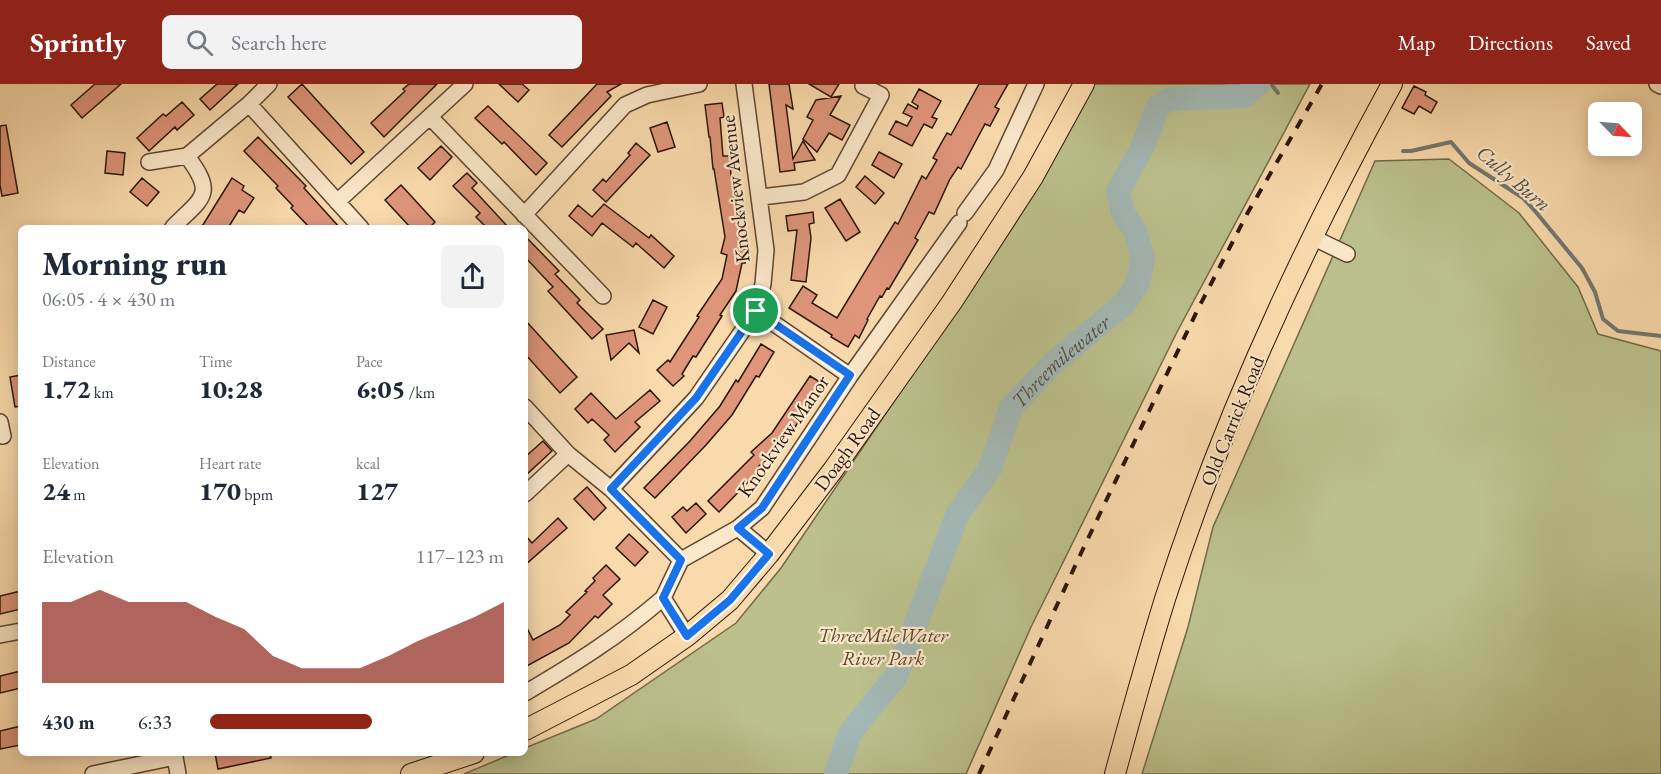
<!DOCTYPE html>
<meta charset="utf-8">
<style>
:root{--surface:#fff;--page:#f2f2f3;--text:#1f2937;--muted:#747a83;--accent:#8f2418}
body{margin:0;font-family:"EB Garamond",serif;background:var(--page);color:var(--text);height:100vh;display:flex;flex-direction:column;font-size:22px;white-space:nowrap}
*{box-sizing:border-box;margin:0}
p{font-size:20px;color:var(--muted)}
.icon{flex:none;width:33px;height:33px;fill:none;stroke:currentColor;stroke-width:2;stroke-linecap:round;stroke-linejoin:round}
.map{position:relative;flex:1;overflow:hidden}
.panel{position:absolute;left:18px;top:141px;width:510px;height:531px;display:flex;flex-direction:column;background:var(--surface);border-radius:9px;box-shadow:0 3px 15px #0003}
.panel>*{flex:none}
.needle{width:39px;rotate:115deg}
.fabs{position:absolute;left:1588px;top:18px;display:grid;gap:12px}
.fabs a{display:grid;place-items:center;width:54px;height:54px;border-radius:9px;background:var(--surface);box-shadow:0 3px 15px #0003;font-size:30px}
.pin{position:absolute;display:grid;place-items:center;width:51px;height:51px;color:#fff;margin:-26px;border:3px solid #fff;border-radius:50%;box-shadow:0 2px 6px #0007}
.round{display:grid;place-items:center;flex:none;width:63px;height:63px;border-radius:9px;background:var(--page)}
.overview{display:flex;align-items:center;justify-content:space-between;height:102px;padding:0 24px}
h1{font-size:33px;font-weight:800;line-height:45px}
.stats{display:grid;grid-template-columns:repeat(3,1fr);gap:9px;height:102px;padding:6px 24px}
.stats div{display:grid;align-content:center}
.stats b{font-size:26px;font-weight:800}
.stats small{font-size:16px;font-weight:400}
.stats p{font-size:16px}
.chart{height:168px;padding:12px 24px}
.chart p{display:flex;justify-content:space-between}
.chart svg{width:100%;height:108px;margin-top:6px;fill:var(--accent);opacity:.7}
ul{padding:0 24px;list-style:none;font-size:20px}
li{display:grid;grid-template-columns:96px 72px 1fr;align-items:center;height:45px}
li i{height:15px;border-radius:8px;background:var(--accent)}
header{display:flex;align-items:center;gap:36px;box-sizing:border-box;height:84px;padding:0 30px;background:var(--accent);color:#fff}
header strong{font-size:28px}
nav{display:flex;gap:33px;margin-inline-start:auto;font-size:21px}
.search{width:420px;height:54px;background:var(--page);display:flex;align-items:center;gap:15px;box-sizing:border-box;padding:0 21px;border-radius:9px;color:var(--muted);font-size:22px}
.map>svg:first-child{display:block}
</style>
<header>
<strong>Sprintly</strong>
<div class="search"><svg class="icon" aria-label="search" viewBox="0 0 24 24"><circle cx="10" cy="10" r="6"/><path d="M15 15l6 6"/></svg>Search here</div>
<nav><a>Map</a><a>Directions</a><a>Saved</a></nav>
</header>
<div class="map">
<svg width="1661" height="690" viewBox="0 0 1661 690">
<rect width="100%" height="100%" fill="#f9daac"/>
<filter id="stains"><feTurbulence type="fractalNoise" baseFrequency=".00333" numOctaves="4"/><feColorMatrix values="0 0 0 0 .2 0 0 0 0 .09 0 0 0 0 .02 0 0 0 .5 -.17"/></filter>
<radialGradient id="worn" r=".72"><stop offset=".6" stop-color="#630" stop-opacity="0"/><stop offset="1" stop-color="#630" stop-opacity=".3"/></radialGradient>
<path fill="#bbc08c" stroke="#726a4a" stroke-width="1.5" d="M1091,0H1310L1177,248L1031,543L966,690H464L514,669H525V664L596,635L736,539L781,484L1009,148Z
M1449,75L1519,129L1578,203L1598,250L1661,267V690H1142L1188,543L1213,443L1375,77Z"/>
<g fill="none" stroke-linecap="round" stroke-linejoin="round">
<path stroke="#737770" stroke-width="4" d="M1271,0L1278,9
M1403,67H1411L1451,58L1469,79L1523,114L1535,127L1582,184L1595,208L1603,235L1618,247L1661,252"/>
<path stroke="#a3b8b5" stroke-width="24" id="s1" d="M836,690L850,649L896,592L958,429L990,385L1011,324L1052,280L1124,220L1138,199L1143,175L1135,147L1123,129L1118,108L1143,62L1158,22L1170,15L1244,12L1258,0"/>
</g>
<path fill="#df957a" stroke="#2a1509" stroke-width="1.5" d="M95,0H121L82,34L71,21Z
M217,0H238L210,26L200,15Z
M302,0L364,68L351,80L288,13Z
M409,0H437L384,53L371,39L405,7L403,5Z
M499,0H522L529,6L518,18Z
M597,0H621L607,8L611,12L562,63L549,51Z
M769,0H789L793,25L786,21L793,75L803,57L815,76L794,79L795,86L780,88Z
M809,0H839L831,13Z
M979,0H1008L995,23L999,25L990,42L985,40L961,85L958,83L950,95L934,130L929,128L915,154L918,156L889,205L887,204L882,213L880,212L867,235L868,236L859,254L855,251L848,263L831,253L832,251L789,224L803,202L817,211L812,219L837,234L895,138L898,140L922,92L926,95L937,76L933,74L947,49L951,51Z
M1414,2L1426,8L1425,11L1437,18L1431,29L1419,22L1414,30L1402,24Z
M919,5L941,17L932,33L937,35L932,44L924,40L912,62L889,50L896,37L907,42L912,33L903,29L908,20L917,25L918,22L912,18Z
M841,12L830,31L850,41L842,56L829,49L817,68L803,55L813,36L807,33L816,16Z
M182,18L194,31L177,46L175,43L149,67L137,54L163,30L166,32Z
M722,19L724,33L720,34L723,72H730L731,93L734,92L736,105L733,106L736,126H740L742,136L739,137L744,165L748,166L745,179H742L736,207L720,231L722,232L696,273L693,272L682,290L684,292L673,302L657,286L668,276L670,278L699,233L697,232L722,195L727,171L721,169L725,153L714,85H713L710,53H709L705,21Z
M488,22L547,79L536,91L504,58L502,60L475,34Z
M667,38L675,63L658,68L650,44Z
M6,41L18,109L2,112L0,101V42Z
M258,53L306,102L304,104L340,144H310L291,124L293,122L276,104L278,102L244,67Z
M636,59L650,71L606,118L593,106L603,95L606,98L630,71L628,69Z
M441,62L452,73L430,96L418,84Z
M107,67L125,69L123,91L105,89Z
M879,68L902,80L894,94L872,81Z
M467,89L477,99L472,104L509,144H487L476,133L480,129L453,102Z
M865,92L884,109L875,120L856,103Z
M142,94L159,108L147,122L130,108Z
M232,94L244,102L242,106L254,114L244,129L239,126L228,144H201Z
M401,101L435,138L429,144H411L385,116Z
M840,115L860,148L846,157L825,124Z
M604,120L649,154L651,151L674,172L664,184L636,159L633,163L602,139L592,152L569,132L578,121L592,133Z
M813,128L814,139L809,140L811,154L806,198L791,196L797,146L788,147L786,132Z
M525,152L559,187L555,190L580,216L577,219L603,245L592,255L548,207L553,203L525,173Z
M653,216L667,223L653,250L639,243Z
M525,236L577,293L560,309L525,270Z
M634,246L639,269L629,259L611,276L606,251Z
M761,260L774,268L759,293L756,292L732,331L706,361L655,414L644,404L690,357L720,322L736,296L738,298Z
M21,291V322L15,323L10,293Z
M810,292L823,300L806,328L783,359L759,382L761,385L719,428L708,417L754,371L751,368L772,349Z
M650,306L660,317L635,338L640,343L615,368L604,356L609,351L592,335L588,339L575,325L591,309L616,335Z
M543,357L552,367L525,392V373Z
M587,403L606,424L594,436L574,415Z
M696,419L706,430L686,449L672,433L683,423L687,427Z
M558,434L567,444L525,481V451L532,459Z
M629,450L648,468L635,482L616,464Z
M606,481L620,495L603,511L612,520L598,534L595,532L569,559L525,583V540L533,556L560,541L570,531L566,528L587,508L585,507L595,497L593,494Z
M21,507V525L0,530V512Z
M21,587V604L0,609V592Z
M21,642V661L0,665V647Z
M215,669H270L271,674L218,685Z"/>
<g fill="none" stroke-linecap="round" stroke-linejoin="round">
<defs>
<path id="minor" d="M1657,0L1661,2
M249,20L361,144
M430,33L603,212
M149,78L187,72L249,20L269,0
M761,113L804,108L838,91L881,11L863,2
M337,118L465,0
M965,129L996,86L1036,0
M524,131L625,21L647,11L699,0
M173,143C203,113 216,111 187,72
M1312,153L1347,170
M756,227L850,292
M525,323L568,370L611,405L681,476L663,514L687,552
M0,338L3,352
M611,405L696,314L756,227L763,200L766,166L744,0
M525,410L568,370
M738,444L769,470
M681,476L738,444L762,424L850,292L959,139
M0,551L21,547
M525,609C576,579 618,553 663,514
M93,690L175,673L178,690"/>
<path id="major" d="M525,646L631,591L687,552L730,516L769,470L833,386L952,218L1033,93L1084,0
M411,690L474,669
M1115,690C1131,631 1147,573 1165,515C1222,337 1302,164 1392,0"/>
</defs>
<use href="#minor" stroke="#5e4632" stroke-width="18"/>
<use href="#major" stroke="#2a1509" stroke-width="22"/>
<use href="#minor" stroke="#fbe7c9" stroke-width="15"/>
<use href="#major" stroke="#f9daac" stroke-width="20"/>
<path stroke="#2a1509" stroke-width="4" stroke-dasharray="10 10" stroke-linecap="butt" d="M979,690L1082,467L1198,225L1247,130L1322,0"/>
</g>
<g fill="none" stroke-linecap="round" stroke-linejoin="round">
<defs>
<path id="route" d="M756,227L850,291L762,424L738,444L769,470L730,516L687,552L663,514L681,476L611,405L696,314Z"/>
</defs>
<use href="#route" stroke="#fff" stroke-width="12"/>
<use href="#route" stroke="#1a73e8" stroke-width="8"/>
</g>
<g text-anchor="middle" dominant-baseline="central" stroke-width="4.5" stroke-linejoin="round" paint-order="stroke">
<g font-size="20" fill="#2a1509" stroke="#fbe7c9">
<text transform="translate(735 105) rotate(-96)">Knockview Avenue</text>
<text transform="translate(1232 337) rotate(-68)">Old Carrick Road</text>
<text transform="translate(783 352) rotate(-55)">Knockview Manor</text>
<text transform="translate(847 365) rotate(-54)">Doagh Road</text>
</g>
<g font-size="20" font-style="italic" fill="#564830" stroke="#fbe7c9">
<text x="883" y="551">ThreeMileWater<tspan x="883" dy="23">River Park</tspan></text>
</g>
<g font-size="21" font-style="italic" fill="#544e45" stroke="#fbe7c9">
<text transform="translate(1514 94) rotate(40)">Cully Burn</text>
<text stroke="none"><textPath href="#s1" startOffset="478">Threemilewater</textPath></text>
</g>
</g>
<rect width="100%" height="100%" filter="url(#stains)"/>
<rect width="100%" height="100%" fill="url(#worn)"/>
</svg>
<div class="fabs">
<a><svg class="needle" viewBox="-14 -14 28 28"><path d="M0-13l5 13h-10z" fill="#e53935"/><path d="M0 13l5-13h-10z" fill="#747a83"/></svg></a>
</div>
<div class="pin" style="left:756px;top:227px;background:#1e9e55"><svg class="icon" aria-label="arrive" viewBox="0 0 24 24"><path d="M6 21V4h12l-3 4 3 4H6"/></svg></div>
<section class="panel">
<div class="overview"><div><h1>Morning run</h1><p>06:05 · 4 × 430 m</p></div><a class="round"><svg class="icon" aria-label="share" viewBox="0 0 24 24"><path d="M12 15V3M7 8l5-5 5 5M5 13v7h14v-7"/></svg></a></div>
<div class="stats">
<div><p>Distance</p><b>1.72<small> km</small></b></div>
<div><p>Time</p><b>10:28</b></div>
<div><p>Pace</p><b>6:05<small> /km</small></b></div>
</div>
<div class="stats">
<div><p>Elevation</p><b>24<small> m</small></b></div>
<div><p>Heart rate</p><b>170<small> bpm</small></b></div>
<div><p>kcal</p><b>127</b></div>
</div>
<div class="chart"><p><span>Elevation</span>117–123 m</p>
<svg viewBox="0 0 160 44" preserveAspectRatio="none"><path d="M0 44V11L10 11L20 6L30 11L40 11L50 11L60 17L70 22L80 33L90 38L100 38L110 38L120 33L130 27L140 22L150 17L160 11V44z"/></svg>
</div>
<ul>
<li><b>430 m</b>6:33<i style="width:55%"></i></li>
</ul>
</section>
</div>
